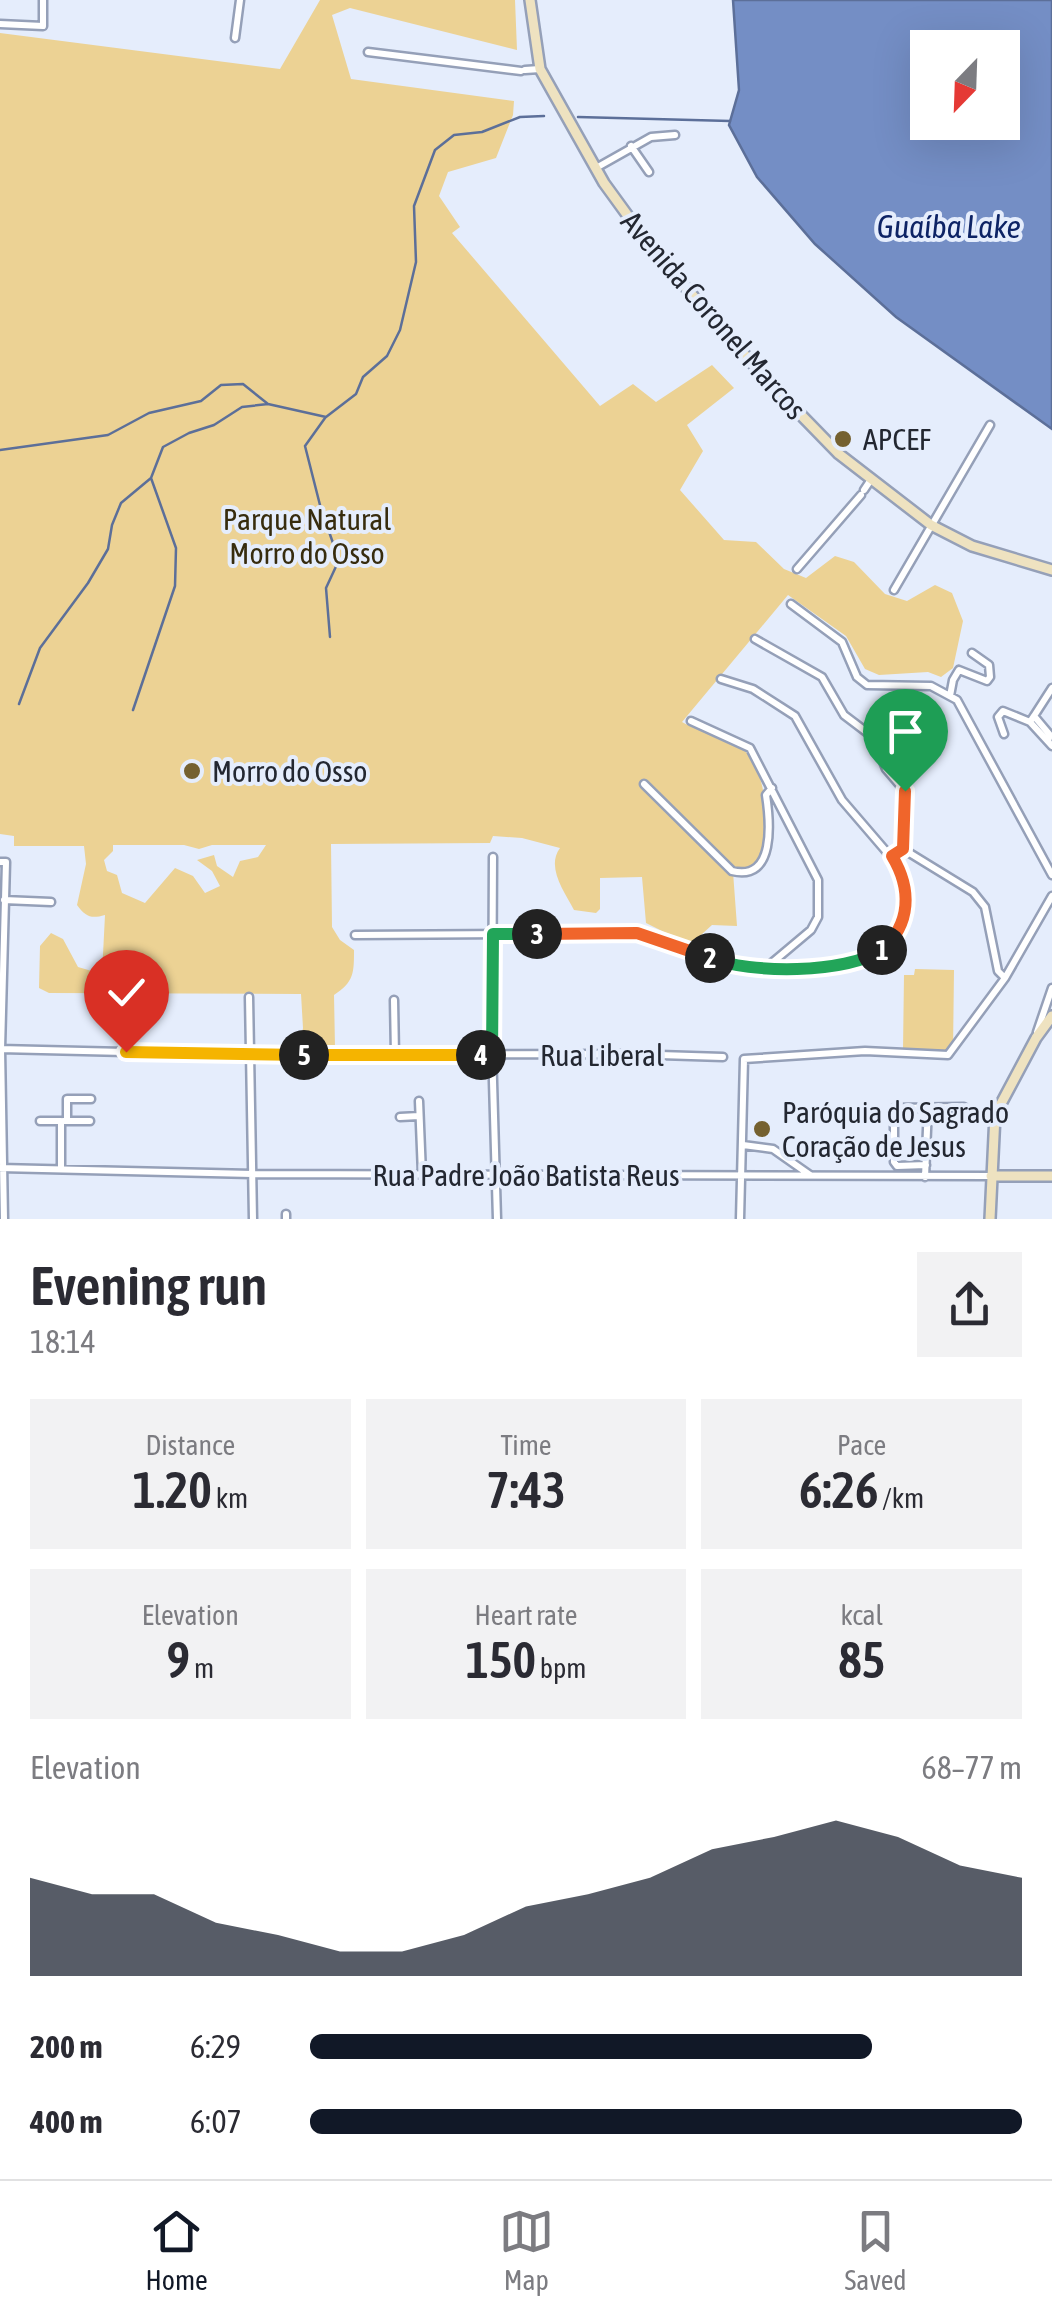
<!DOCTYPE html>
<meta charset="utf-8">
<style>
:root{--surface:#fff;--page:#f2f2f3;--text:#2b2b33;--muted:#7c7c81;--line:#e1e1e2;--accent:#111827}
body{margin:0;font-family:"Asap Condensed",sans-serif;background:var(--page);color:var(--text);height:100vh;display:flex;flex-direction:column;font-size:38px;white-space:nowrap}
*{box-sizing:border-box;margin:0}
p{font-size:32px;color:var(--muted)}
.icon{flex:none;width:55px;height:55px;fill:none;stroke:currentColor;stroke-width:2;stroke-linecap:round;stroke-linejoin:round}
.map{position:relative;height:1219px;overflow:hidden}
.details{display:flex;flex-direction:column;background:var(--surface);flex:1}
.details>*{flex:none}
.needle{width:65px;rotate:203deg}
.fabs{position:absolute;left:910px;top:30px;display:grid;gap:20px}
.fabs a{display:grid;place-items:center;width:110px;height:110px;border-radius:0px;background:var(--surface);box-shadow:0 10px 40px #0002;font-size:50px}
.pin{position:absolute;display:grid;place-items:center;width:85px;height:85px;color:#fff;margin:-102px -42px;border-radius:50% 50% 50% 0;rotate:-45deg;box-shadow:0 0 10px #0007}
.pin .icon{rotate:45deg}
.km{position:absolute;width:50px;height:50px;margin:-25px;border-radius:50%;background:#222;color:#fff;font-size:28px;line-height:50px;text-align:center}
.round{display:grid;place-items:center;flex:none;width:105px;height:105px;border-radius:0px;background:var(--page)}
.headline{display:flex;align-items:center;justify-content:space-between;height:170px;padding:0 30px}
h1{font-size:55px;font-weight:600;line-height:75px}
.figures{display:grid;grid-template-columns:repeat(3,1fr);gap:15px;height:170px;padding:10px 30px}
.figures div{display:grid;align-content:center;border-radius:0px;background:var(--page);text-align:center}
.figures b{font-size:50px;font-weight:600}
.figures small{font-size:28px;font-weight:400}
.figures p{font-size:28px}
.chart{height:280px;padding:20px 30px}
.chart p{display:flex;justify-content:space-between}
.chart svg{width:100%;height:180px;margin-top:10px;fill:var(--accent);opacity:.7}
ul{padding:0 30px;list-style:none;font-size:32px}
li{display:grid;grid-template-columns:160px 120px 1fr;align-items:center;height:75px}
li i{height:25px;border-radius:12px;background:var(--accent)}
.tabs{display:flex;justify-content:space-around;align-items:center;height:140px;border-top:2px solid var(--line);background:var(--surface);font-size:28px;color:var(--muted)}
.tabs a{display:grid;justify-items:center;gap:5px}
.tabs .current{color:var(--accent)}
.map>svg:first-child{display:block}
</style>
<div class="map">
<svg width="1052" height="1219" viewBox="0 0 1052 1219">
<rect width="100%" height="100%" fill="#e5edfc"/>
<path fill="#ecd294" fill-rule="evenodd" d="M320,0H515L517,50L350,8L332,15L351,79L514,101L513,115L496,158L448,172L439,196L460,227L452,233L600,406L633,384L656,402L712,365L734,388L687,425L703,451L680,490L724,540L756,542L784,569L806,578L835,556L854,562L885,594L907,601L935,585L952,593L963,621L953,668L941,677L928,672L879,675L865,669L846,636L788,595L682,722C698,731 733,740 746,752C768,773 774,846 754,869L733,872L737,926L712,925L690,945L646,923L642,877L600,878V909L596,913L574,910C564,891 546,867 560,848L522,838L493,836L490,843L331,844L332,927L340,940L354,950C354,973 354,982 334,995L335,1047L304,1048L300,1044L303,1028L301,994L49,993L39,988L40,946L51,933L63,939L78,967L102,974L105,915C91,919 86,917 77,905L86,864L84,846H14V836L0,834V33L280,69ZM113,845H184L199,849L212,845H266L258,857L240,861L233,877L217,866L214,855L197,860L212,871L220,886L205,893L193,876L175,868L145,903L122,893L117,875L107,871L104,860L113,851Z
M915,969L954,970L953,1051L903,1050L904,975H914Z"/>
<path fill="#748ec5" stroke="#5c6f99" stroke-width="2.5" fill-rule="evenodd" d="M733,0H1052V429L896,317L815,244L757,177L729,125L739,90ZM928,48H1002V122H928Z"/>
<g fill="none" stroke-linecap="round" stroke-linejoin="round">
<path stroke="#5c6f99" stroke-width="2.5" d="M578,117L730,121
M325,418L305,446L321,509L339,560L326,588L330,637
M0,450L108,435L149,413L201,401L221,385L243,384L268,404
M19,704L40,648L88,583L108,549L112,525L121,503L151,478
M133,710L175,586L176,548L151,478L163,447L189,433L214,425L242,407L268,404L326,417L356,394L363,377L387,356L400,330L416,262L414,206L435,150L454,135L482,132L520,117L544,116"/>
<defs>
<path id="street" d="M0,24L43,26V0
M235,38L240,0
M368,52L521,71
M525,70L540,69
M631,146L649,172
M596,168L651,137L675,135
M864,490L870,481
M797,569L861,495
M894,590L990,425
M791,604L842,642L857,677L867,685L931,686L957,700L1052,875
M755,639L822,677L844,715L873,737L886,769L904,790L903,849
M950,696L953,680L959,670L987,681L990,677L989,665L972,653
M1034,716L1052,688
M691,721L750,748L818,880V917L811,930L767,967
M1030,722L1034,716L1050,735L1048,741
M1004,734L998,717L1003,711L1030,722L1052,746
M644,784L732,871C776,882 770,821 766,795L772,788
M903,849L973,892L985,907L998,971L1005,978
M493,857L492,1047L497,1219
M0,862H6L1,1049L4,1219
M4,900L51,902
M355,935L637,933L726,964L766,968L839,966L879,952L894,939L906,907L907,890L897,864L842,800L795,716L753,689L721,679
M249,997L253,1219
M394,1000L395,1055
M1037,1032L1052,988
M0,1049L250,1055L628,1054L723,1057
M419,1101L422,1174
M400,1117L419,1116
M40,1121H61V1169
M63,1121H90
M67,1121V1099H91
M743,1145L773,1149L810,1175
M926,1165L897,1166L894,1162V1108L964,1107
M0,1168L252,1174L991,1176
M925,1177L928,1106
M286,1219V1214
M740,1219L744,1059L865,1051L948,1055L1005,978L1052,896"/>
<path id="secondary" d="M530,0L540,69L604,183L652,249L766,379L839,454L931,525L972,546L1052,570
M991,1176H1052
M990,1219L995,1115L1036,1038L1052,1016"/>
</defs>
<use href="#street" stroke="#95a0b8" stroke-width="11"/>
<use href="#secondary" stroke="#95a0b8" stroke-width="14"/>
<use href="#street" stroke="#fff" stroke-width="6"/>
<use href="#secondary" stroke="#eee2c0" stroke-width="9"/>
</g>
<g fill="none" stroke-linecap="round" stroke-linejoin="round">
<defs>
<path id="split-1" d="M882,950C911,924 912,889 892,856L903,849L905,791"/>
<path id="split-2" d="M710,958C751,974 844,974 882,950"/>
<path id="split-3" d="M537,934L637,933L710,958"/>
<path id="split-4" d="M481,1055H492L493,934H537"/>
<path id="split-5" d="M304,1055H481"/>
<path id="split-6" d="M126,1052L304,1055"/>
</defs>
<use href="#split-1" stroke="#fff" stroke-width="20"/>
<use href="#split-2" stroke="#fff" stroke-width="20"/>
<use href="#split-3" stroke="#fff" stroke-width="20"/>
<use href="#split-4" stroke="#fff" stroke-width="20"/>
<use href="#split-5" stroke="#fff" stroke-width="20"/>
<use href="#split-6" stroke="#fff" stroke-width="20"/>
<use href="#split-1" stroke="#f0652b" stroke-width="12"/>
<use href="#split-2" stroke="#22a559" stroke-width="12"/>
<use href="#split-3" stroke="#f0652b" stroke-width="12"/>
<use href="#split-4" stroke="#22a559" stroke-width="12"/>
<use href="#split-5" stroke="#f5b400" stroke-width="12"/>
<use href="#split-6" stroke="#f5b400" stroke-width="12"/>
</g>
<g fill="#756130" stroke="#e5edfc" stroke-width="4">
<circle cx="843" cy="439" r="10"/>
<circle cx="192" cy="771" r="10"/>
<circle cx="762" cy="1129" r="10"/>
</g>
<g text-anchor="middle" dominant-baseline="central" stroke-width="8" stroke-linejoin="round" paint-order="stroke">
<g font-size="30" fill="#232731" stroke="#e5edfc">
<text transform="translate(714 315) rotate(49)">Avenida Coronel Marcos</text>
<text x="602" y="1055">Rua Liberal</text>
<text x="526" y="1175">Rua Padre João Batista Reus</text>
</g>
<g font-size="30" fill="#232731" stroke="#e5edfc" text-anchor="start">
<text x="863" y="439">APCEF</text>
<text x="212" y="771">Morro do Osso</text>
<text x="782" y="1112">Paróquia do Sagrado<tspan x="782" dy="34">Coração de Jesus</tspan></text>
</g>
<g font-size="30" fill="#372c0e" stroke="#e5edfc">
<text x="307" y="519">Parque Natural<tspan x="307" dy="34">Morro do Osso</tspan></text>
</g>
<g font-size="32" font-style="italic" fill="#0d2365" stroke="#e5edfc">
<text x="949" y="226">Guaíba Lake</text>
</g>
</g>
</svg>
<div class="fabs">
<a><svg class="needle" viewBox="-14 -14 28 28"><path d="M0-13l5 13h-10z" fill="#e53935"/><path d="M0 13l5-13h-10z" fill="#7c7c81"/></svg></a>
</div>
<div class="pin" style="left:905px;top:791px;background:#1e9e55"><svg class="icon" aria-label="arrive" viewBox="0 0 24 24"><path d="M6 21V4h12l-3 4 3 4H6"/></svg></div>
<div class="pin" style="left:126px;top:1052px;background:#d93025"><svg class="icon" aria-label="check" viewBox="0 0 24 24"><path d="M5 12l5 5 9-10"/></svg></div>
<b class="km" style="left:882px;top:950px">1</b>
<b class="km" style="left:710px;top:958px">2</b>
<b class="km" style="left:537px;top:934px">3</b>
<b class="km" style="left:481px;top:1055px">4</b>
<b class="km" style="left:304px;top:1055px">5</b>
</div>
<section class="details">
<div class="headline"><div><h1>Evening run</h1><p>18:14</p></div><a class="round"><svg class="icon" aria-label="share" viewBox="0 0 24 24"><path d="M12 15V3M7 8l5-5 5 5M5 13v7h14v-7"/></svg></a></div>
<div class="figures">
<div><p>Distance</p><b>1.20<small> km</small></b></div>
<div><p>Time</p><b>7:43</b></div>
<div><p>Pace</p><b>6:26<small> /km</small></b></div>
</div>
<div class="figures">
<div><p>Elevation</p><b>9<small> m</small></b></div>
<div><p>Heart rate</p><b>150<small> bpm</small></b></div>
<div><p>kcal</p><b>85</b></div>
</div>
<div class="chart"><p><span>Elevation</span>68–77 m</p>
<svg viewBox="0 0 160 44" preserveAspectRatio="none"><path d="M0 44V20L10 24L20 24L30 31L40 34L50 38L60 38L70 34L80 27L90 24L100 20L110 13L120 10L130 6L140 10L150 17L160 20V44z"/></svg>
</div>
<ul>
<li><b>200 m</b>6:29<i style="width:79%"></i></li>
<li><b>400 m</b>6:07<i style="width:100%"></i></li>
</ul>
</section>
<nav class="tabs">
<a class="current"><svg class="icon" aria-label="home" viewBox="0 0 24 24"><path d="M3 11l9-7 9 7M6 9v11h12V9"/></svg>Home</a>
<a><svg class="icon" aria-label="map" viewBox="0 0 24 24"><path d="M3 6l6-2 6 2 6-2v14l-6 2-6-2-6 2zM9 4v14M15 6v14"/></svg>Map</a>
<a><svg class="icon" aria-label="saved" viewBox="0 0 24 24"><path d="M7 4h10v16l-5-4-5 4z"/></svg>Saved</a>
</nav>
